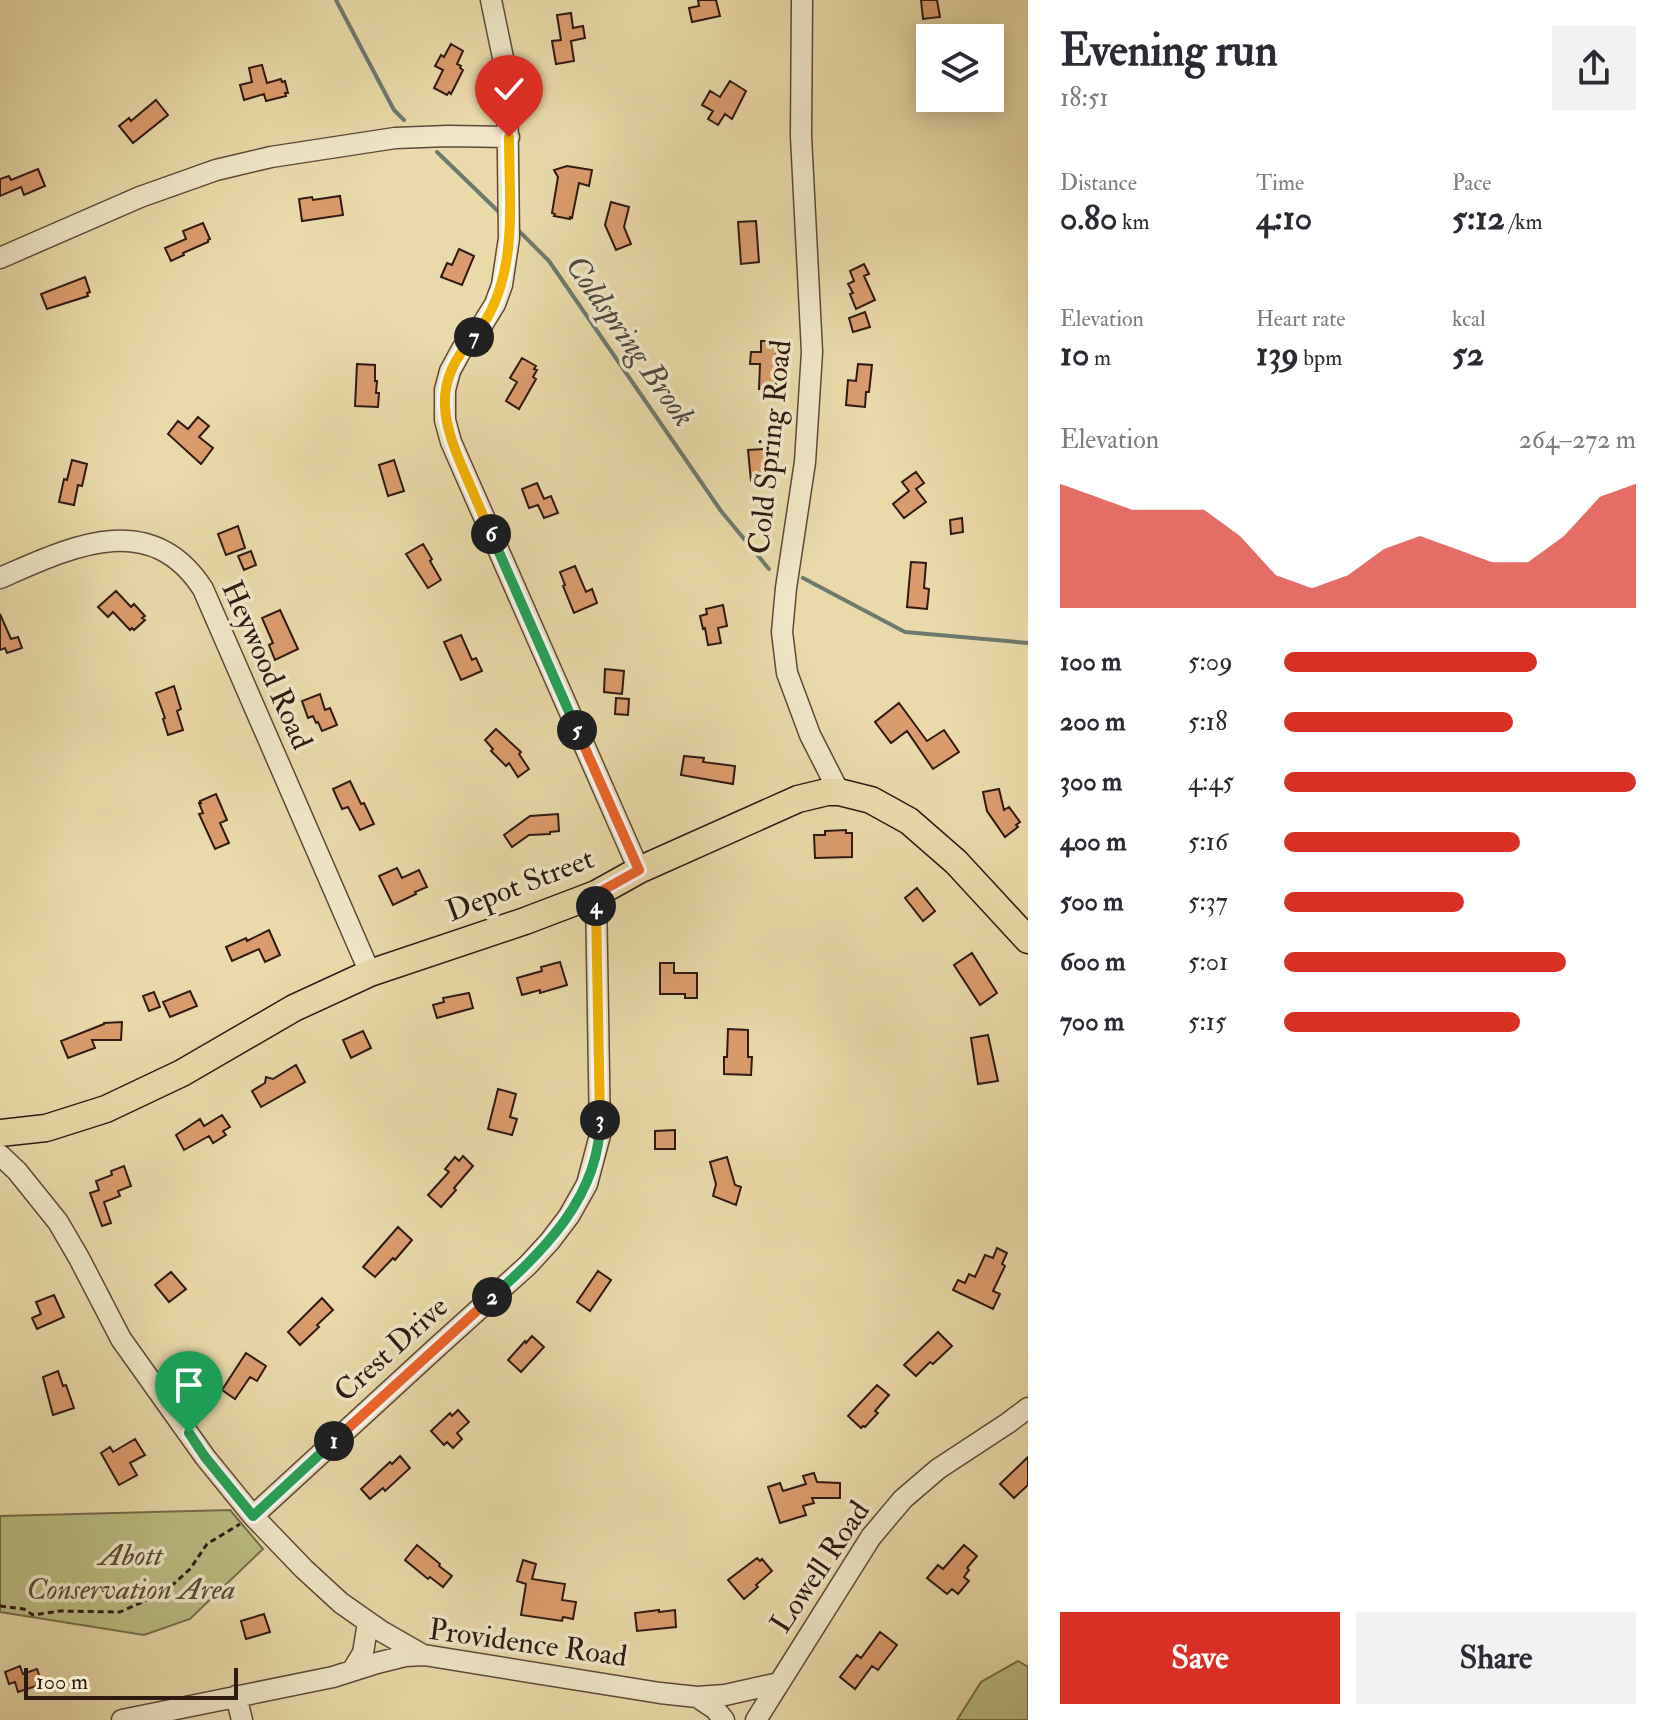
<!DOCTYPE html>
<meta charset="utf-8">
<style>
:root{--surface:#fff;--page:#f2f2f3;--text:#2b2b33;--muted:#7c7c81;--accent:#d93025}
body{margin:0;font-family:"IM FELL Double Pica",serif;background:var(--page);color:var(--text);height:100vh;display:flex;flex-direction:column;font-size:30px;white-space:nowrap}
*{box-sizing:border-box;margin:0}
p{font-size:26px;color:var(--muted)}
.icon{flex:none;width:44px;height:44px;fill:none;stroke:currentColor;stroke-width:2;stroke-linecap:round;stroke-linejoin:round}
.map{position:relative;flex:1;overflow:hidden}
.side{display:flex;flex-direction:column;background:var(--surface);width:640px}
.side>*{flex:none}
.controls{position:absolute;left:916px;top:24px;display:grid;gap:16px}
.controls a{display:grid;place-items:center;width:88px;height:88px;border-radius:0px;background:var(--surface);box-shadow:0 4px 20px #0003;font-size:40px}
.scale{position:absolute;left:24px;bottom:20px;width:214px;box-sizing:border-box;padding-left:8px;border:4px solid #301911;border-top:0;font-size:22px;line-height:28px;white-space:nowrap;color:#301911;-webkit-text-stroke:6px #f1e7c7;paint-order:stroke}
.pin{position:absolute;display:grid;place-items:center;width:68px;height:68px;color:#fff;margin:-82px -34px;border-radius:50% 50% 50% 0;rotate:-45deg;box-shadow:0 0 8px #0007}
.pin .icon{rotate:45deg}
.km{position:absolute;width:40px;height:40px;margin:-20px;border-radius:50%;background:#222;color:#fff;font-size:22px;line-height:40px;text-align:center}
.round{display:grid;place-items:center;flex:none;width:84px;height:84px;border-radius:0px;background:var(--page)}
.head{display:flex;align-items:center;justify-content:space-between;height:136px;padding:0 32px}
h1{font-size:44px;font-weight:700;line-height:60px}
.stats{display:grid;grid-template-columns:repeat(3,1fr);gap:12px;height:136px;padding:8px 32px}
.stats div{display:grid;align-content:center}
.stats b{font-size:34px;font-weight:700}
.stats small{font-size:22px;font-weight:400}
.stats p{font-size:22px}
.chart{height:224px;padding:16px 32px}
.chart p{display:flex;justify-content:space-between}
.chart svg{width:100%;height:144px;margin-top:8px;fill:var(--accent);opacity:.7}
.button{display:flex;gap:16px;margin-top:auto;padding:16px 32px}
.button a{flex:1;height:92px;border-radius:0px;background:var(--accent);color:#fff;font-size:32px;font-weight:700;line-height:92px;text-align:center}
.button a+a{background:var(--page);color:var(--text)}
ul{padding:0 32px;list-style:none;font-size:26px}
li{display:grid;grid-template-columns:128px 96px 1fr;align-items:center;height:60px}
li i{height:20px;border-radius:10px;background:var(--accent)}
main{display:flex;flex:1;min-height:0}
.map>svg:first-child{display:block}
</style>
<main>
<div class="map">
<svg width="1028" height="1720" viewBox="0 0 1028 1720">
<rect width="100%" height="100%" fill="#eadaa9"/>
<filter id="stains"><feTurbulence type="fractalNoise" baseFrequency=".0025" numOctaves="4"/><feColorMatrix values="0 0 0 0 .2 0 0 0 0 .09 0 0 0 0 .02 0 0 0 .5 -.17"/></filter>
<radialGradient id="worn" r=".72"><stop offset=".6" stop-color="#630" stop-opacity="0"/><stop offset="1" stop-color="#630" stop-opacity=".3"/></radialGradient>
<path fill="#bcbe84" stroke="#766c4a" stroke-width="2" d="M230,1510L263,1549L190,1619L144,1635L0,1612V1516Z
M1018,1661L1028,1667V1720H957L981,1682Z"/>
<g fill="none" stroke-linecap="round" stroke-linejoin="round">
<path stroke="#6e7a6d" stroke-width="4" d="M336,0L394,110L404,120
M437,152L502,215
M517,229L549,261L721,511L769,569
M803,578L905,632L1028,643"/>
</g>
<path fill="#db9c6d" stroke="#301911" stroke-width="2" d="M698,0H716L720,16L692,22L689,8L699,6Z
M921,0H937L940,17L923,19Z
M571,13L573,28L583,26L585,38L571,41L574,61L556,64L552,41L561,40L557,15Z
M451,44L463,51L457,64L461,66L460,68L463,70L451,94L449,92L447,95L434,88L443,70L435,66L441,55L444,57Z
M262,65L267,83L281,79L282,82L285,81L288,93H285L286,96L266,101L264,94L244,100L240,85L252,82L249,68Z
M730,81L746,91L732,119L725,114L718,125L708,119L713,111L702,105L710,91L720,97Z
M156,100L168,115L133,143L119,126L129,118L131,121Z
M567,166L592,170L589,186L579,183L572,218L570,217V219L554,216L555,214L552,213L558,177L554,170Z
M38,169L45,186L24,195L21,187L0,196V179L9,176L11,180Z
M340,196L343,215L302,221L299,199L312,197L313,200Z
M611,202L629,207L624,227L631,244L616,250L605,225Z
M756,221L759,262L741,264L738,222Z
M203,223L210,239L208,240V242L183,253L184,255L171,261L165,248L186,239L183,231Z
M459,249L474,256L462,285L441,277L447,263L452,265Z
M864,264L869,274L864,276L875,300L856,309L850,294L853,293L848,284L854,281L850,271Z
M85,277L90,292L87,293L88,296L47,309L41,294Z
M865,312L870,327L853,332L849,318Z
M761,341H776V390L759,389L760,364H750L751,352H761Z
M522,358L536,366L534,369L537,370L533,377L536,379L519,409L506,401L517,382L510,378Z
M357,364L375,365V381H377L376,393H379L378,407L355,406Z
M858,364L872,365L869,392H866L865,407L846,405L848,380L856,381Z
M198,417L209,426L199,437L213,448L201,464L168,434L178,421L188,429Z
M766,449L769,480L751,481L748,450Z
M72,460L87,464L82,486L78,485L74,505L59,502L64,479L67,480Z
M394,460L404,491L388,496L379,465Z
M916,472L924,483L916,489L926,502L904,518L893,504L909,491L902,482Z
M537,483L544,499L551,496L558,513L544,518L538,505L529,508L522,489Z
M962,518L963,532L951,534L950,520Z
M238,526L245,548L226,555L218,534Z
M423,544L432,559L430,561L441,580L428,588L406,554Z
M251,551L256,565L244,570L238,556Z
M911,562L926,563L924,588L929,589L927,609L907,607Z
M575,566L586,592L592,589L597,603L574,613L563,586L565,585L560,572Z
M116,591L131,607L134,604L145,616L142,618L145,620L134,630L132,628L130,630L113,612L108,617L98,607Z
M723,605L727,626L718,628L721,643L708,645L705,628L703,629L700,616L707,614L706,609Z
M280,610L298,649L275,660L269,645L273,643L262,618Z
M0,614L11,639L18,637L22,648L7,653L5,648L0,650Z
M461,635L472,660L476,658L482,671L461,680L444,642Z
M605,669L624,671L622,694L604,692Z
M174,686L181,709L177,711L183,730L168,735L163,719L165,718L156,693Z
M320,694L325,710L330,708L337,725L322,731L318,722L316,723L313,716L308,718L302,701Z
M616,698L629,699L628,715L615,714Z
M899,703L927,741L944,730L959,752L933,769L907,731L891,743L875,722Z
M496,729L521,752L519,754L529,769L518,777L509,763L506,766L491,751L493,749L485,740Z
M684,756L704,758L703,762L735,766L733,784L681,775Z
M350,781L361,804L364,803L374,824L360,830L348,807L342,809L333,789Z
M999,789L1004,810L1009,807L1020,822L1016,825L1018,827L1005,837L987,811L983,792Z
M216,794L227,820L220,823L229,843L215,849L199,814L203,813L199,803H201L200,801Z
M558,814L559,831L550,832V834L529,835L512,847L504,835L530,816Z
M846,830V833H852V857L815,858L814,835H825V831Z
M397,868L402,878L419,870L427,887L415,892L416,894L393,905L379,876Z
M917,888L935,911L923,921L905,898Z
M269,930L280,955L265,962L259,949L232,961L226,947L246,938L247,941Z
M972,953L997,993L980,1005L954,965Z
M560,962L567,985L540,993V990L522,995L517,978L542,971L541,967Z
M660,963H674V973H697V998H685V994H660Z
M190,991L197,1006L170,1017L163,1002Z
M154,992L160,1007L149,1011L143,996Z
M469,993L473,1008L437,1018L433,1005L444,1002L443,998Z
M122,1022L121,1040H92L95,1048L68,1058L61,1041L104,1024V1023Z
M728,1029L748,1030V1057H752L751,1075L724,1074V1057H727Z
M363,1031L371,1048L351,1058L343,1040Z
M988,1035L998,1081L978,1084L971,1038Z
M296,1065L305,1082L261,1107L252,1091L265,1083L266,1077L273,1079Z
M498,1089L516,1094L510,1117L517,1119L512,1135L488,1129Z
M222,1115L230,1127L223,1131L226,1135L213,1143L209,1136L184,1150L176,1135L200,1119L204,1126Z
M675,1130V1149H655V1131Z
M463,1156L473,1166L454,1188L456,1190L441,1207L428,1195L449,1172L445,1169L455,1157L459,1161Z
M727,1157L735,1185L741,1187L736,1205L713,1196L716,1184L710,1162Z
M124,1166L131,1186L118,1191L120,1196L104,1202L111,1223L102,1226L90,1193L99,1190L96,1181L112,1175L111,1171Z
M398,1227L412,1240L395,1260L393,1258L375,1277L363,1267Z
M997,1248L1007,1253L1002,1264L1005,1266L993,1291L1000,1294L993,1309L953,1290L958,1280L965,1283L969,1274L975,1277L985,1255L993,1258Z
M598,1271L611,1280L590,1311L577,1302Z
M171,1272L186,1289L169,1302L155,1285Z
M54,1295L64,1317L37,1329L32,1318L41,1314L36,1302Z
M322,1298L333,1310L317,1325L319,1327L300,1345L288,1332Z
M938,1332L952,1346L933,1364L930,1362L916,1376L904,1365Z
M532,1336L544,1347L521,1372L508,1360L525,1341L526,1343Z
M246,1353L266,1366L257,1381L250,1377L235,1399L222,1390Z
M58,1371L63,1386L66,1385L74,1408L53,1415L43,1377Z
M877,1385L889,1395L875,1411L878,1413L865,1427L863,1426L861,1428L848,1416Z
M458,1410L469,1422L457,1433L462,1439L453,1448L447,1442L444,1445L431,1431L450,1413L452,1416Z
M135,1439L145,1455L130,1463L137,1475L119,1485L101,1453L110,1447L113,1452Z
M400,1456L410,1468L385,1491L383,1488L370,1499L361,1489L390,1462L392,1464Z
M1028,1457V1485L1014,1498L1000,1484Z
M814,1473L817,1482L840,1483V1498H812L814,1503L803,1506L806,1515L780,1523L768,1487L780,1483L783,1491L806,1484L803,1476Z
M417,1545L440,1564L439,1566L452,1576L443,1587L430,1577L428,1579L405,1560Z
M964,1545L977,1556L967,1568L969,1570L964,1577L969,1581L958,1594L952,1589L947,1594L927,1578L938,1565L943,1569Z
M757,1558L760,1561L762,1559L772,1571L756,1585L758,1587L744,1599L728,1580Z
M523,1560L536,1564L532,1579L565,1584L562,1600L576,1602L573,1619L563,1617L562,1621L521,1615L526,1584L517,1581Z
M659,1610V1612L675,1610L676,1627L637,1631L635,1613Z
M264,1614L270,1632L246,1639L241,1621Z
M880,1632L897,1645L878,1670L872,1666L855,1689L840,1677L857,1655L861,1658Z
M20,1666L23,1674L37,1669L42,1684L18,1692L15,1682L9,1684L5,1672Z"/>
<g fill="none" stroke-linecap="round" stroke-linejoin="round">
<defs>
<path id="minor" d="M491,0L507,77L509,238L502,285L495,304L476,335L462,349L450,371L445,390V420L451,442L639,870
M802,0L801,136L812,352L805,462L786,588L782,632L787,673L800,708L810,735L839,792
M0,258L140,197L216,170L271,157L395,138L448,136L509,137
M0,578C69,548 150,507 203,589L370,973
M0,1155L17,1171L58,1222L79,1258L121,1339L205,1457L253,1516L304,1569L341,1603L381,1631L423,1655
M253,1516L436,1348L528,1265L550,1241L569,1216L587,1184L600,1135L596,894
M352,1671L363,1653L368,1622
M236,1696L242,1720
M697,1697L715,1709L724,1720
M122,1720L333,1677L377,1663L405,1656L424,1655L660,1693L697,1697L725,1695L779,1683
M756,1720L871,1537L903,1499L938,1469L1008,1423L1028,1408"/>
<path id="major" d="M0,1133L46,1128L106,1109L182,1073L294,1008L370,973L525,921L596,894L639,870L798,799L827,792H839L871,800L909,821L956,862L1028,940"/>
</defs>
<use href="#minor" stroke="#5e4937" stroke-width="23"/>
<use href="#major" stroke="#301911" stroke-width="29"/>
<path stroke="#301911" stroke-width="3" stroke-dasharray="6 4" stroke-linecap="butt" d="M0,1606L24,1609L33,1615L60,1611L120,1612L165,1592L190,1569L207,1544L240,1524"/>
<use href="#minor" stroke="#f1e7c7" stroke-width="20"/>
<use href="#major" stroke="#eadaa9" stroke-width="26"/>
</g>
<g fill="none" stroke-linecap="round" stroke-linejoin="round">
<defs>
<path id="split-1" d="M189,1433L205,1457L253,1516L334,1441"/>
<path id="split-2" d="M334,1441L492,1297"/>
<path id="split-3" d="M492,1297C544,1251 600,1195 600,1120"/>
<path id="split-4" d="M596,906L600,1120"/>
<path id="split-5" d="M577,730L639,870L596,894V906"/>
<path id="split-6" d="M491,534L577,730"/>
<path id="split-7" d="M474,337C430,383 443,424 466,476C474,495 483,515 491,534"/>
<path id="split-8" d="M474,337C520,281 509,205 509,137"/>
</defs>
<use href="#split-1" stroke="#fff" stroke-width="16"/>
<use href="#split-2" stroke="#fff" stroke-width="16"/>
<use href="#split-3" stroke="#fff" stroke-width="16"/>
<use href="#split-4" stroke="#fff" stroke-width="16"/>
<use href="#split-5" stroke="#fff" stroke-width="16"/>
<use href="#split-6" stroke="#fff" stroke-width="16"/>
<use href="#split-7" stroke="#fff" stroke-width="16"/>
<use href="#split-8" stroke="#fff" stroke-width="16"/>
<use href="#split-1" stroke="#22a559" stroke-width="10"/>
<use href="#split-2" stroke="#f0652b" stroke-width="10"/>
<use href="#split-3" stroke="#22a559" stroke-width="10"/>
<use href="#split-4" stroke="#f5b400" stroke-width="10"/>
<use href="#split-5" stroke="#f0652b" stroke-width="10"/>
<use href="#split-6" stroke="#22a559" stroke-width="10"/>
<use href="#split-7" stroke="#f5b400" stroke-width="10"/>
<use href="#split-8" stroke="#f5b400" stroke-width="10"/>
</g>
<g text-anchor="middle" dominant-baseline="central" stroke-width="7" stroke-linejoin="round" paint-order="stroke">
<g font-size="30" fill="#301911" stroke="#f1e7c7">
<text transform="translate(770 447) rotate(-84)">Cold Spring Road</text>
<text transform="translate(267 665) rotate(66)">Heywood Road</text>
<text transform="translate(520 885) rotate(-21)">Depot Street</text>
<text transform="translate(391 1349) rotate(-42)">Crest Drive</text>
<text transform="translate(820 1567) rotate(-56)">Lowell Road</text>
<text transform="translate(528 1643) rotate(8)">Providence Road</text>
</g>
<g font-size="30" font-style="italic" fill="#5a4b34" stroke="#f1e7c7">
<text x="131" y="1555">Abott<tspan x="131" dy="34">Conservation Area</tspan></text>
</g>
<g font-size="32" font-style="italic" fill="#4f493f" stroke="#f1e7c7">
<text transform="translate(630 341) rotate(55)">Coldspring Brook</text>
</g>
</g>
<rect width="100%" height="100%" filter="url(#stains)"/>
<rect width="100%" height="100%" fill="url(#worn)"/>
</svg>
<div class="controls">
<a><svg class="icon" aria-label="layers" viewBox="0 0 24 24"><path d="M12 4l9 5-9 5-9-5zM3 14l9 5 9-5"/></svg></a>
</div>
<div class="scale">100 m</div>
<div class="pin" style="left:189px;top:1433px;background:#1e9e55"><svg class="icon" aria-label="arrive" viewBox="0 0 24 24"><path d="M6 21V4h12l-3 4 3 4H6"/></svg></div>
<div class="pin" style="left:509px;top:137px;background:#d93025"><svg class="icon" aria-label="check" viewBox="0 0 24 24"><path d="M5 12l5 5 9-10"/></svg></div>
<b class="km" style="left:334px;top:1441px">1</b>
<b class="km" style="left:492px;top:1297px">2</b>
<b class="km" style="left:600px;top:1120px">3</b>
<b class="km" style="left:596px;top:906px">4</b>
<b class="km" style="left:577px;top:730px">5</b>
<b class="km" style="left:491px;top:534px">6</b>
<b class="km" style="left:474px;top:337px">7</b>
</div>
<section class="side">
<div class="head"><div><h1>Evening run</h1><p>18:51</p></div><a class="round"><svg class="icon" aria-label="share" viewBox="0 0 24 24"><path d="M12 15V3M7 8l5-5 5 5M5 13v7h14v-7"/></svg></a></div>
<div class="stats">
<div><p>Distance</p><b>0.80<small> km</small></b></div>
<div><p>Time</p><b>4:10</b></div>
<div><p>Pace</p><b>5:12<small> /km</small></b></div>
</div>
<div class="stats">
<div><p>Elevation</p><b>10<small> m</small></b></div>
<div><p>Heart rate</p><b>139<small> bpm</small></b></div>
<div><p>kcal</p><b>52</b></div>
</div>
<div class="chart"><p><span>Elevation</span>264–272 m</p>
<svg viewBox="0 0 160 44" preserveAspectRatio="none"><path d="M0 44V6L10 10L20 14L30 14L40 14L50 22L60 34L70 38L80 34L90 26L100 22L110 26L120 30L130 30L140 22L150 10L160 6V44z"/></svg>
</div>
<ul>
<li><b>100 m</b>5:09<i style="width:72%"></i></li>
<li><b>200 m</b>5:18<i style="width:65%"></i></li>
<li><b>300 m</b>4:45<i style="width:100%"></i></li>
<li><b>400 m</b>5:16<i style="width:67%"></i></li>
<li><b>500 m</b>5:37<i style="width:51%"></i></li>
<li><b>600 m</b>5:01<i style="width:80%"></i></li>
<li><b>700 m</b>5:15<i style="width:67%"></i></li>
</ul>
<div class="button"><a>Save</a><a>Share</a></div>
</section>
</main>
